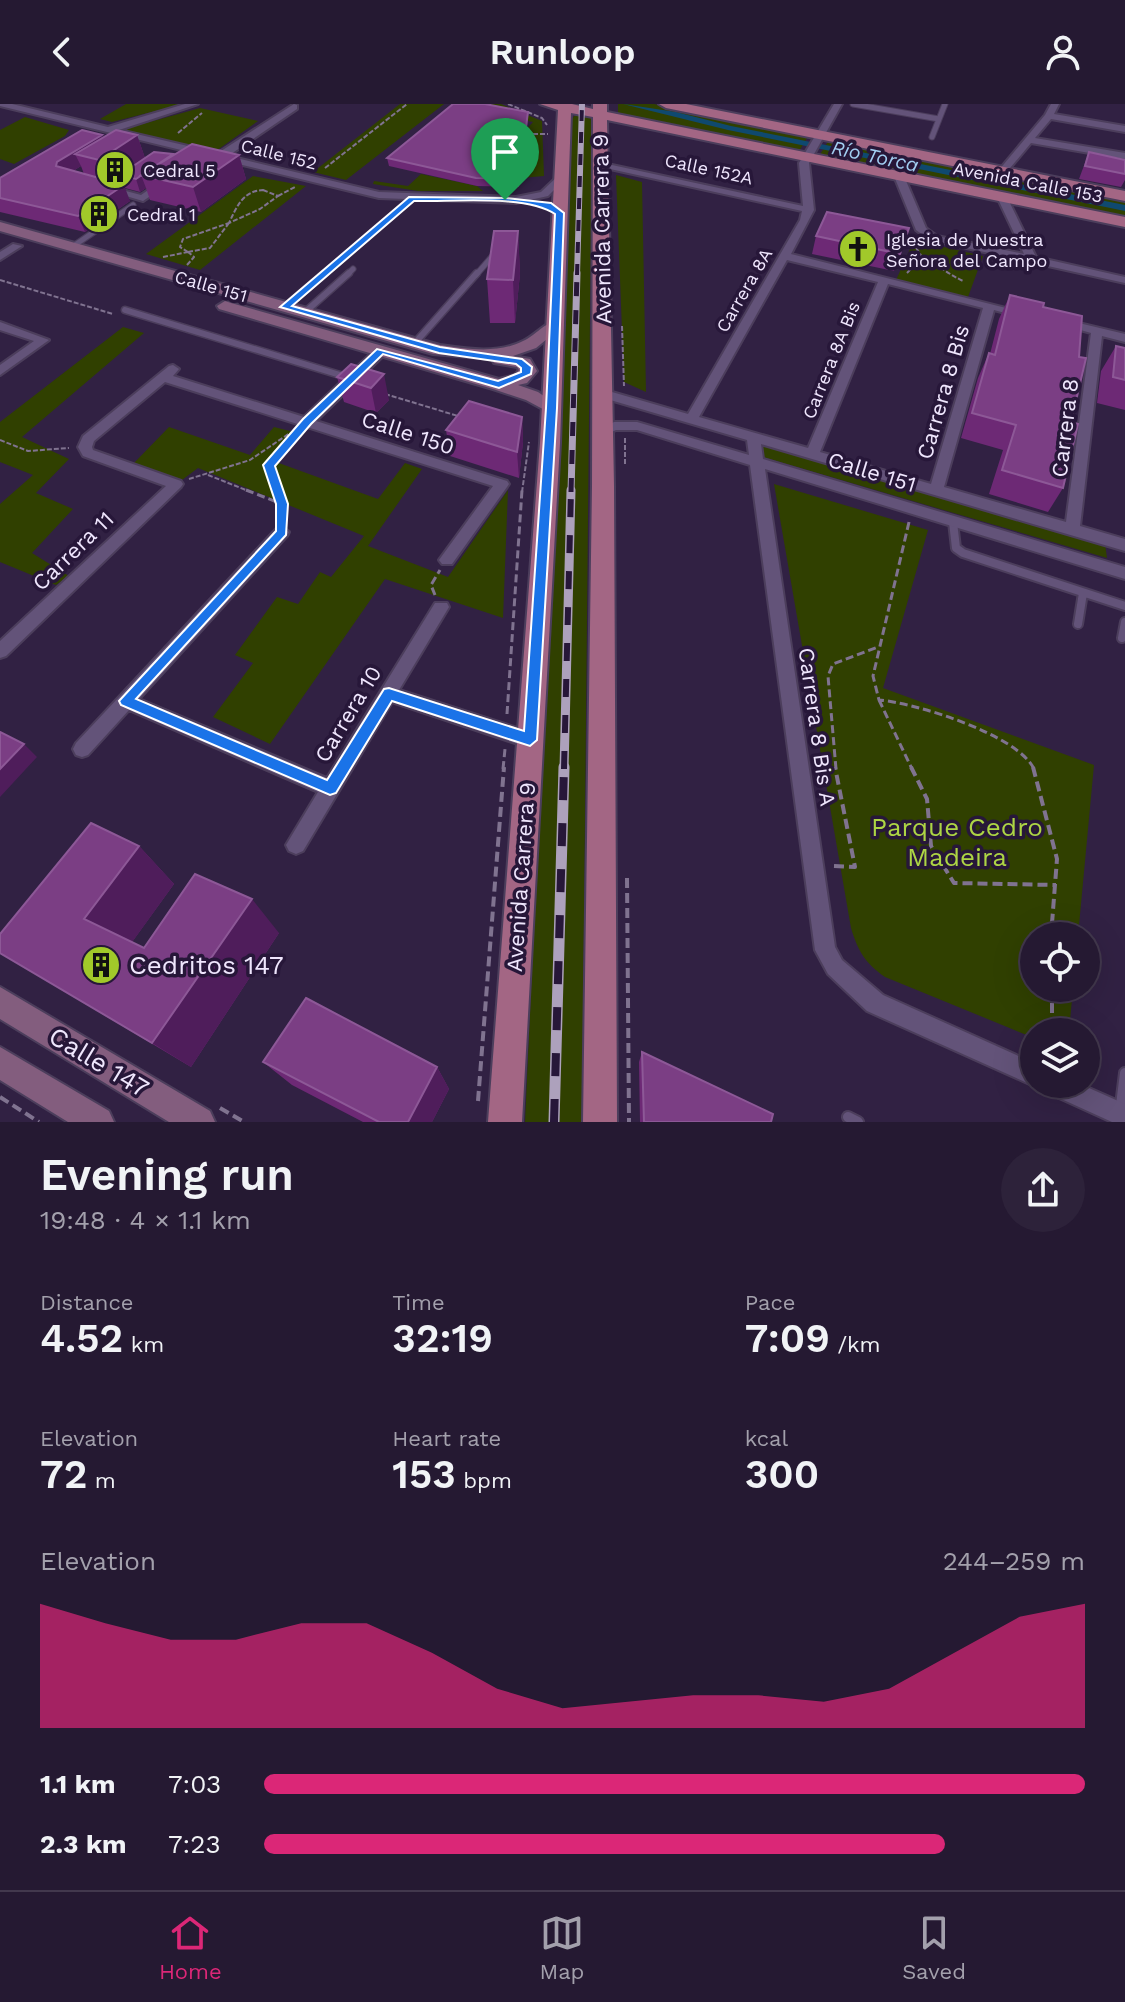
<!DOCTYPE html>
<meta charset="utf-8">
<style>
:root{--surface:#251932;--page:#2d223a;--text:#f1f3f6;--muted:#a3a0ac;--line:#42384d;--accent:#db2777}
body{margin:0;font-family:"Work Sans",sans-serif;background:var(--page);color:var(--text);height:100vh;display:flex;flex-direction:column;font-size:30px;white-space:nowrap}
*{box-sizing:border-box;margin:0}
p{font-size:26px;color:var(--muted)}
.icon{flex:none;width:44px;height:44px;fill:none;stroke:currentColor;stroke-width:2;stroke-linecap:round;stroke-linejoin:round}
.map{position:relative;height:1018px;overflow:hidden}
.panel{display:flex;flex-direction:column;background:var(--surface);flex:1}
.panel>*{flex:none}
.buttons{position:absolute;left:1020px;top:818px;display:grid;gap:16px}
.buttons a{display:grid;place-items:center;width:80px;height:80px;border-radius:50%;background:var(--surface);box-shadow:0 8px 32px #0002,0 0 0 2px var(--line);font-size:40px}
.pin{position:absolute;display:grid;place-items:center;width:68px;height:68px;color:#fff;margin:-82px -34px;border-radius:50% 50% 50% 0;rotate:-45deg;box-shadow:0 0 8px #0007}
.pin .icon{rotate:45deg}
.round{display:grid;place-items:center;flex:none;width:84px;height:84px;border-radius:42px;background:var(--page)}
.overview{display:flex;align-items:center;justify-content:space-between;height:136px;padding:0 40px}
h1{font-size:44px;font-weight:600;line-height:60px}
.stats{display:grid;grid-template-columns:repeat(3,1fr);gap:12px;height:136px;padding:8px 40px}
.stats div{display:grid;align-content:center}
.stats b{font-size:40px;font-weight:600}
.stats small{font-size:22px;font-weight:400}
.stats p{font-size:22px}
.chart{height:224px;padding:16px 40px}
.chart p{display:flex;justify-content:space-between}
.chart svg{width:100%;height:144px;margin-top:8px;fill:var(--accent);opacity:.7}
ul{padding:0 40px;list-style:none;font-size:26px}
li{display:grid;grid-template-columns:128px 96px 1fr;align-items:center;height:60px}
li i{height:20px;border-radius:10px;background:var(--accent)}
header{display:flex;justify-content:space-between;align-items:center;height:104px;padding:0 40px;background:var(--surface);font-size:36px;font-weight:600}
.tab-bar{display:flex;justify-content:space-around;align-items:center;height:112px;border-top:2px solid var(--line);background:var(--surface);font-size:22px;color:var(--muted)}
.tab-bar a{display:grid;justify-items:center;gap:4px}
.tab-bar .current{color:var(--accent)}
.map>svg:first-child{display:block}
</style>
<header><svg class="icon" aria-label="back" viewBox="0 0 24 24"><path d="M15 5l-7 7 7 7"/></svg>Runloop<svg class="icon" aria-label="person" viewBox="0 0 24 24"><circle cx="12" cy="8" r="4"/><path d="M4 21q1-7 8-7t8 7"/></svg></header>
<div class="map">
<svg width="1125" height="1018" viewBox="0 0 1125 1018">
<rect width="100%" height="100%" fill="#312143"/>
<path fill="#304000" d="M126,0H183L112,18L100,15Z
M400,0H444L346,76L313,68Z
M464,0H501L542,17L544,72L521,74L526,31L522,30L533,18L460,3Z
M618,0H654L807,34L798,49L618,13Z
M200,4L258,17L216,47L121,26Z
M575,11L592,13L582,1018H525L571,16Z
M25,13L69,26L65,32L14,60L0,55V26Z
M829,36L1125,95V115L819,52Z
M421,70L477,82L483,87H418L373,80L374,77L408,82Z
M616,71L642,78L646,288L624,278Z
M253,72L306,82L200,166L146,150Z
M914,136L983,152L968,193L896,176Z
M123,223L144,229L22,333L69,355L36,389L73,405L32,449L69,472L56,481L0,458V400L33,371L0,358V318Z
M169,323L250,351L274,323L298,329L276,358L378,395L405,359L422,365L368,442L448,473L508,386L503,514L385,475L270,640L213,613L253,559L235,551L277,493L298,500L320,468L331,473L364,432L198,364L182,376L134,359Z
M762,340L1105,439L1107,454L763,353Z
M774,380L928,426L883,584L1094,661L1078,832H1034V884H1073L1069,928H1034V934L885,873C865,859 858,847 851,824Z"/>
<path fill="#0f496f" d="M623,0L676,8L731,22L1125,101V107L728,26Z"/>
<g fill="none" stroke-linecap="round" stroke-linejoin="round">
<defs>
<path id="lane-far3" d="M853,0L939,15
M932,33L945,0
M72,143L133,101
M323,171L412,95
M347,171L353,165
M476,171L496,148"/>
<path id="lane-far2" d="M285,203L325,169
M125,206L350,274
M304,209L349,169
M414,240L477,169"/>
<path id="lane-far1" d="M953,418L956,444L963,449L1125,502
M1078,520L1083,489
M1122,534L1125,518"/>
<path id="lane" d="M1120,1009L1125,969
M848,1013L858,1018"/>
<path id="street" d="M0,0H12L108,23L185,0H198L119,26L218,49L294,0L297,1V5L228,52L379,88L516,93L541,88L558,72L566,74L548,92L516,99L379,94L0,2Z
M834,0H842L809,59L814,106L791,150L1030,210L1024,214L994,206L944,383L1066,418L1091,229L1056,219L1062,215L1125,230V238L1102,232L1080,422L1125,435V447L761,340L763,355L1125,463V475L765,365L835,843L842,856L883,891L1034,959V980H1040L1034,982L867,907L828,870L815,846L750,361L637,326H616L605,331L598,327L614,318H637L749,351L747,336L600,293L599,290L605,286L688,310L800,116L802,107L601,63L596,60L598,58L803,102L799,59ZM787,156L878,178L808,344L699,313ZM888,180L983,204L931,380L820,348Z
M1051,0H1059L1054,10L1125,22V28L1051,15L1035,34L1125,49V55L1031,39L1005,70H999V66L1045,11Z
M896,70L904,72L926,124L937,132L1024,150L997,93L1006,91L1036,153L1125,173V179L930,136L916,126L894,72Z
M163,76L171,78L143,97L102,85L107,82L141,91Z
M13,140L22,142L0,156V148Z
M0,218L49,236L0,271V261L34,237L0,226Z
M381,243L387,247L385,250L316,317L507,377L509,380L507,383L452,460H442L439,456L493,382L165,278L94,337L92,343L93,346L181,377L183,380L181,383L6,552L0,554V537L166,382L83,352L78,343L83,332L169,262L173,261L179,265L173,272L304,313L377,244Z
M282,423L289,428L287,432L139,595L327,674L435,499H447L449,503L399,586L536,630L539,636L536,642L530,644L392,598L303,747L296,750L289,747L286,741L318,688L129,606L88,651L82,653L76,651L73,645L76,639L277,424Z
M1043,980H1080L1125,1000V1018H1112L1046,988Z"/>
<path id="secondary" d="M0,118L440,241C467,245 498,250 523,237C537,231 547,214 562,218L564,221L536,244L513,252L530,255L537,267L527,279L518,281L538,288L561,304L552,310L526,296L493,285L219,205L217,202L225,197L231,199L499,275L515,271L519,266L517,263L494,259L492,255L433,250L0,127Z
M0,883L210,1007L215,1018H169L0,915Z
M0,943L109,1007L114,1018H68L0,976Z"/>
<path id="primary" d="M540,0H572L593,5V0H607V8L1125,113V123L607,16L614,382L617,1018H583L592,382L593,13L571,9L560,339L522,1018H488L540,339L558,6Z
M659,0H686L1125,87V97L666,4Z"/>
</defs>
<use href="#lane-far3" stroke="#4c3e5c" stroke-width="7"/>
<use href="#lane-far2" stroke="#4c3e5c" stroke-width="9"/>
<use href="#lane-far1" stroke="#4c3e5c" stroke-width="12"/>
<use href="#lane" stroke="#4c3e5c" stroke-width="14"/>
<use href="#street" stroke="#4c3e5c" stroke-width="4"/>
<use href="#secondary" stroke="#4c3e5c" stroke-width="4"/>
<use href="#primary" stroke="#4c3e5c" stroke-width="4"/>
<path stroke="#807390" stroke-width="2" stroke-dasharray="5 2" stroke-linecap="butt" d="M508,0L542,14L547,21
M178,29L202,9
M526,37H530V30H548
M325,64L407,0
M263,86L278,92L260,105L229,119C237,102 243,87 263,86Z
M278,92L295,83
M903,136L919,140
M188,148L180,143L183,135L229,119
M188,148L210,144L229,119
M163,153L188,148
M922,153C937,160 948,170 963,177
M187,161L194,153L188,148
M907,169L922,153L913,139
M0,176L113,210
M622,222L624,282
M385,290L458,312
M625,334V362
M0,336L28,347L69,344
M208,371L251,388
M189,375L250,356L290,329
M278,388L269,361L297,330
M522,388L529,338"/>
<path stroke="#807390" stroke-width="3" stroke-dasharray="8 4" stroke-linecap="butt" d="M246,386L282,400
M277,386L282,414
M909,418L873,572L879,596C916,599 1018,631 1034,665
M435,491L431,481L440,466
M879,596L912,665
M507,610L522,386
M503,665L505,645
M836,665L828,572L833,560L878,543"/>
<path stroke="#807390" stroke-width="4" stroke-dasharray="10 5" stroke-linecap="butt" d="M911,663L927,695L931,742L954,779L1056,781
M1033,663L1057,755L1051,832
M834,762L855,763L835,663
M627,774L629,1018
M1052,884V928
M0,993L39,1018
M478,997L504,663
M220,1004L244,1018"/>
<use href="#lane-far3" stroke="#635379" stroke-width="5"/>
<use href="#lane-far2" stroke="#635379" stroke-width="6"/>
<use href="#lane-far1" stroke="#635379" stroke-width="8"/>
<use href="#lane" stroke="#635379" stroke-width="10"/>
<use href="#street" fill="#635379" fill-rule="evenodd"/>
<use href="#secondary" fill="#835d7e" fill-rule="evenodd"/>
<use href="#primary" fill="#a36684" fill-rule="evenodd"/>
<defs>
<path id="rail-far3" d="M577,171L582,0"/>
<path id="rail-far2" d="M571,388L577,169"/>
<path id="rail-far1" d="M564,665L571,386"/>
<path id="rail" d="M554,1018L564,663"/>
</defs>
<use href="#rail-far3" stroke="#ada1bc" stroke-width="6"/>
<use href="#rail-far2" stroke="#ada1bc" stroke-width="7"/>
<use href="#rail-far1" stroke="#ada1bc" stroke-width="9"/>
<use href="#rail" stroke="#ada1bc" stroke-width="11"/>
<use href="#rail-far3" stroke="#271739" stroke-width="4" stroke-dasharray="11" stroke-linecap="butt"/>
<use href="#rail-far2" stroke="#271739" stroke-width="5" stroke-dasharray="14" stroke-linecap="butt"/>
<use href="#rail-far1" stroke="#271739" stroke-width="6" stroke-dasharray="18" stroke-linecap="butt"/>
<use href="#rail" stroke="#271739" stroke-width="8" stroke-dasharray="23" stroke-linecap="butt"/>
</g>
<path fill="#6d2975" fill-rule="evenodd" d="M528,16L519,83L477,82L389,62L387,54Z
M137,31L145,54L173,50L174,51H239L246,75L201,108L150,96L146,84L140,88L125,84L120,72L111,78L130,97L85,128L0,108V74L103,34ZM81,62L84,70L73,67Z
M1089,48L1125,56V76L1121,83L1079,75Z
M909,124L894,167L812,150L816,132Z
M518,127L520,170L515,219H490L487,175Z
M1010,191L1043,203L1071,318L1063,384L1048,408L989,390L1003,346L961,334L978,274L989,249L990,250L999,215Z
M1116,242L1125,244V306L1097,299L1101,267Z
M351,260L389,296L376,309L344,298L337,273Z
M522,313L523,338L519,374L450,352L446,326Z
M139,742L174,780L132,838L144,844L279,829L191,963L0,849Z
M642,948L771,1018H640L639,958Z
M263,958L437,963L449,985L432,1018H363L292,981Z"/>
<path fill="#4f1d5b" d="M528,8V16L519,83V75Z
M102,31L107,45L75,50L81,62L63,73L56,62L57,58Z
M137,31L145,54L108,80L99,56Z
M173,50L178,62L141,71L146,84L140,88L136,75Z
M239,51L246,75L201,108L193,83Z
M124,81L130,97L85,128L78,112Z
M518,127L520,170L515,219L513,176Z
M384,270L389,296L376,309L371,284Z
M522,313L523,338L519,374L517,348Z
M24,640L37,653L0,693V665Z
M139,742L174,780L125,848L84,815Z
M252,795L279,829L191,963L152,939Z
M437,963L449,985L432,1018H408Z"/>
<path fill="#7b3e84" stroke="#8d5897" stroke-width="2" d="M453,0H485L528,8L519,75L476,74L387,54Z
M82,26L102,31L57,58L56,62L124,81L78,112L0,94V74Z
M116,26L137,31L99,56L75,50Z
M192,40L239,51L193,83L141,71Z
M154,48L173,50L136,75L120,71Z
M1089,48L1125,56V70L1085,62Z
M827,108L909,124L900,150L816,132Z
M494,127H518L513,176L487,175Z
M1010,191L1044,199L1043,203L1082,212L1079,253L1086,254L1071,318L1078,320L1063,384L1002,366L1016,321L972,309L989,249L995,251Z
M1116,242L1125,244V276L1113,273Z
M351,260L384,270L371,284L337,273Z
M469,297L522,313L517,348L446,326Z
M0,628L24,640L0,665Z
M91,719L139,742L84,815L144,844L195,770L252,795L152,939L0,849V830Z
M306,894L437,963L408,1018H379L263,958Z
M642,948L773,1010L771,1018H644Z"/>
<path fill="#1a73e8" stroke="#fff" stroke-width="2" fill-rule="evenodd" d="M409,93L505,94L551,99L564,109L557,304L537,636L530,642L392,597L336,689L330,691L121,601L119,597L276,427V400L263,361L303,315L377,245L498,277L521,268V264L516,260L439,249L280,203ZM414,97C450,98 526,90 555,110L546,304L524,627L389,584L384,585L327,676L136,595L286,431L288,400L275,362L311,320L383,250L499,284L531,270L532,263L522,255L440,243L292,202Z"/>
<defs>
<symbol id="building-disc" viewBox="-11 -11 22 22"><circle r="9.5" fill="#a1c92a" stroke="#271739"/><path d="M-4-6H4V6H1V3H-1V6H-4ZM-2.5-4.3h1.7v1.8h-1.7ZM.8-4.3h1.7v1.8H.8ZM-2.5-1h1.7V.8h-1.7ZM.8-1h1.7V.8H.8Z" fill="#111"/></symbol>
<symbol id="church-disc" viewBox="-11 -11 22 22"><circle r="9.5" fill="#a1c92a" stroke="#271739"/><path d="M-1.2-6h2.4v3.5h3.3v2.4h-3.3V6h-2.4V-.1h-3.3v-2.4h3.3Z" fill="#111"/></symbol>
</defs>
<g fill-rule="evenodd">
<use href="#building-disc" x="93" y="44" width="44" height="44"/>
<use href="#building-disc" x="77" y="88" width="44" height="44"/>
<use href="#church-disc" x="836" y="123" width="44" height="44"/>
<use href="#building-disc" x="79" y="839" width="44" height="44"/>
</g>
<g text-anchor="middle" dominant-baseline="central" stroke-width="7" stroke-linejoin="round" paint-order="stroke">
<g font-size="18" fill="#efe6fd" stroke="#271739">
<text transform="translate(279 50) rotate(14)">Calle 152</text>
<text transform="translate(709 65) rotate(12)">Calle 152A</text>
<text transform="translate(1028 78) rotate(11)">Avenida Calle 153</text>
<text transform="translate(211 182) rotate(16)">Calle 151</text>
<text transform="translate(744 186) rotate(-60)">Carrera 8A</text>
<text transform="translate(831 256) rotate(-68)">Carrera 8A Bis</text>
</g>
<g font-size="18" fill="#efe6fd" stroke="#271739" text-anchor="start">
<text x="143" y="66">Cedral 5</text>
<text x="127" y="110">Cedral 1</text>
<text x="886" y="135">Iglesia de Nuestra<tspan x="886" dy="21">Señora del Campo</tspan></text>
</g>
<g font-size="20" font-style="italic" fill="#a2cef2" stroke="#271739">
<text transform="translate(875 52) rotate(12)">Río Torca</text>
</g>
<g font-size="22" fill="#efe6fd" stroke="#271739">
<text transform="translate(602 125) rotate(-91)">Avenida Carrera 9</text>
<text transform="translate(943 288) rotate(-74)">Carrera 8 Bis</text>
<text transform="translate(1065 324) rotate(-83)">Carrera 8</text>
<text transform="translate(408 329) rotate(18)">Calle 150</text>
<text transform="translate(872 368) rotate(17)">Calle 151</text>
<text transform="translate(73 447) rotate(-44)">Carrera 11</text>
<text transform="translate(348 610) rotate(-59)">Carrera 10</text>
<text transform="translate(817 623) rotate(82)">Carrera 8 Bis A</text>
<text transform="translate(521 773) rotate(-86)">Avenida Carrera 9</text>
</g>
<g font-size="26" fill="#add544" stroke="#271739">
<text x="957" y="723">Parque Cedro<tspan x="957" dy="30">Madeira</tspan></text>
</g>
<g font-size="26" fill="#efe6fd" stroke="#271739" text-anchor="start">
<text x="129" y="861">Cedritos 147</text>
</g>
<g font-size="26" fill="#efe6fd" stroke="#271739">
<text transform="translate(99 958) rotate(31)">Calle 147</text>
</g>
</g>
</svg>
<div class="buttons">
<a><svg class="icon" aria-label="locate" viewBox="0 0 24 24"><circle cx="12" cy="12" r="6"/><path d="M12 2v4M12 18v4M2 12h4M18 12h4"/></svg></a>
<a><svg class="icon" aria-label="layers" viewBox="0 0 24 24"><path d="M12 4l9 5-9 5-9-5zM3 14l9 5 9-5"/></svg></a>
</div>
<div class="pin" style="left:505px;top:96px;background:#1e9e55"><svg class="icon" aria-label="arrive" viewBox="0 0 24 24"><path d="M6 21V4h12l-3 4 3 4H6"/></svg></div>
</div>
<section class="panel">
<div class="overview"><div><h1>Evening run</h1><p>19:48 · 4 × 1.1 km</p></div><a class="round"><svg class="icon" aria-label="share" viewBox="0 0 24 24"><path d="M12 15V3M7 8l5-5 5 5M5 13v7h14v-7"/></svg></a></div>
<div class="stats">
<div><p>Distance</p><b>4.52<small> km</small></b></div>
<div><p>Time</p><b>32:19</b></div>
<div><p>Pace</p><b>7:09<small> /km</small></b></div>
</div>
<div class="stats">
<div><p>Elevation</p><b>72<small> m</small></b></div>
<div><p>Heart rate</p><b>153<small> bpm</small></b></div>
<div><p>kcal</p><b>300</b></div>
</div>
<div class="chart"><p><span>Elevation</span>244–259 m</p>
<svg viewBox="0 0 160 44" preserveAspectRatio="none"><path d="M0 44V6L10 12L20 17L30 17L40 12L50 12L60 21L70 32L80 38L90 36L100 34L110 34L120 36L130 32L140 21L150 10L160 6V44z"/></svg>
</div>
<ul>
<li><b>1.1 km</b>7:03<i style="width:100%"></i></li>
<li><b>2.3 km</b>7:23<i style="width:83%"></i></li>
</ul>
</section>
<nav class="tab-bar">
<a class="current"><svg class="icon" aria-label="home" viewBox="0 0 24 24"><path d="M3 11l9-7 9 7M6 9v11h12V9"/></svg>Home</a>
<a><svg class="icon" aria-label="map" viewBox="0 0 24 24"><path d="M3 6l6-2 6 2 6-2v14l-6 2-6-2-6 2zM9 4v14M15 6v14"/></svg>Map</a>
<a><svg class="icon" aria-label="saved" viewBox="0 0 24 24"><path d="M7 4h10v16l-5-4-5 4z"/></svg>Saved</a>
</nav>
